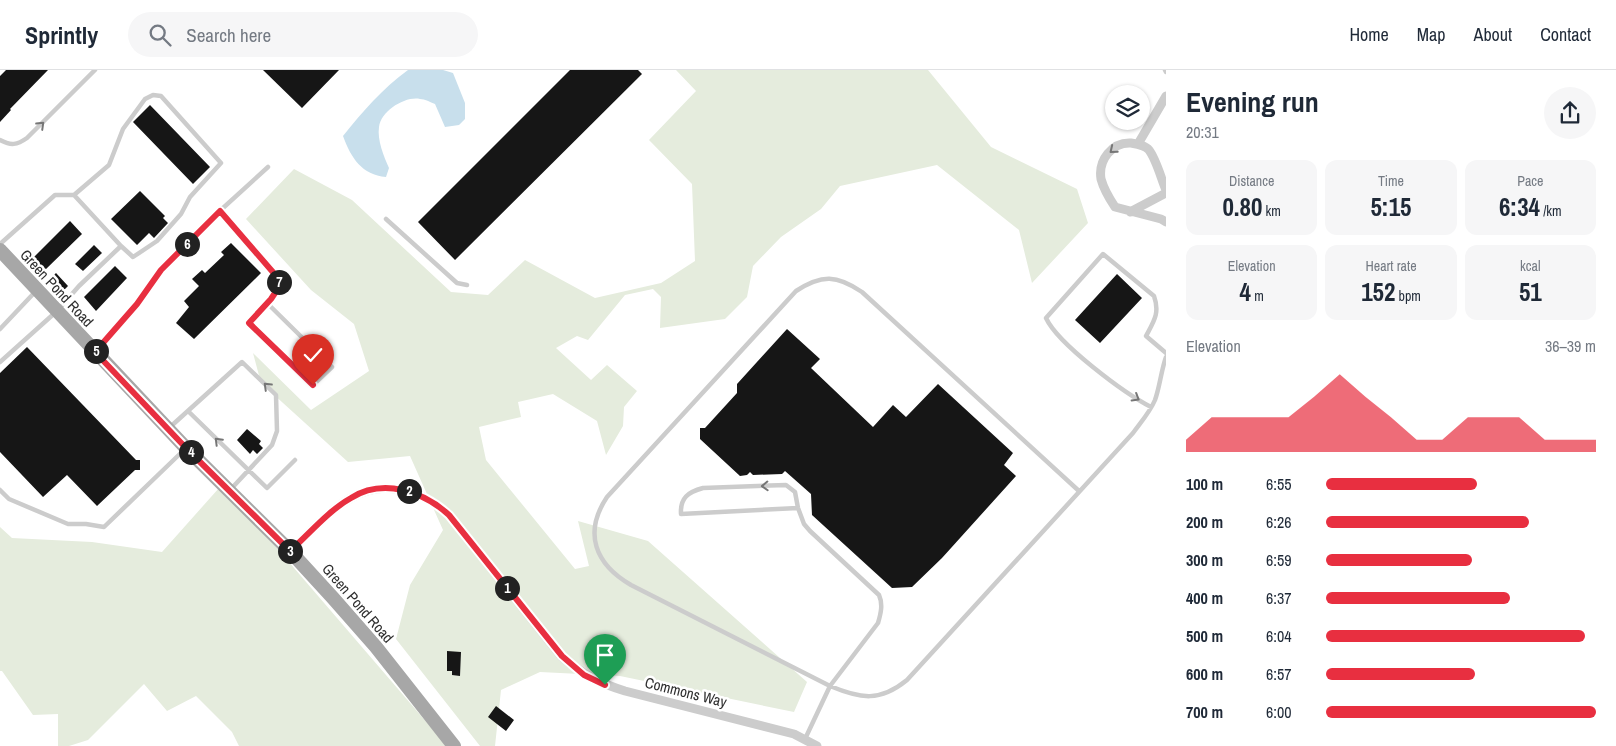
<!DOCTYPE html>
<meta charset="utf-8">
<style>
:root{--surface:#fff;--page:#f6f6f7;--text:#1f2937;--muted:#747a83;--line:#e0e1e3;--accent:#e82f40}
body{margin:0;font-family:"Archivo Narrow",sans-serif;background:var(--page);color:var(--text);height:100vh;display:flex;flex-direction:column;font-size:19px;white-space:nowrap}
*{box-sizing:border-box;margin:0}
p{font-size:16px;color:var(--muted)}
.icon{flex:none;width:28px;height:28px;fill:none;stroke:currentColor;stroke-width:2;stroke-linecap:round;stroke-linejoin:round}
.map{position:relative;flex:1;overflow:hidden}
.panel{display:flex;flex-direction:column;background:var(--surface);width:450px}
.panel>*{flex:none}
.buttons{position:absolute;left:1105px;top:15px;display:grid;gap:10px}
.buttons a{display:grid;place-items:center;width:45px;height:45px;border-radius:50%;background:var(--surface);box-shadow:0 1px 4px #0004;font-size:25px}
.pin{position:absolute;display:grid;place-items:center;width:42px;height:42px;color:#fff;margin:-51px -21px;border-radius:50% 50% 50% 0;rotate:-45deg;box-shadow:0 0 5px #0007}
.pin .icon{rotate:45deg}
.km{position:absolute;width:25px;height:25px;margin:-12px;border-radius:50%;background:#222;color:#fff;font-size:14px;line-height:25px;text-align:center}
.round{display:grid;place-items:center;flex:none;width:52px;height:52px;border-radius:26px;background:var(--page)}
.overview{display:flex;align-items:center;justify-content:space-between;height:85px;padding:0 20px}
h1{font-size:28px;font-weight:700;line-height:38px}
.stats{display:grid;grid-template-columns:repeat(3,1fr);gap:8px;height:85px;padding:5px 20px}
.stats div{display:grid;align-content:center;border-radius:12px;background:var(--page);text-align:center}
.stats b{font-size:25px;font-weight:700}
.stats small{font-size:14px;font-weight:400}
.stats p{font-size:14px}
.chart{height:140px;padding:10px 20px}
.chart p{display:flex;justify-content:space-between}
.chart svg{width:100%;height:90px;margin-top:5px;fill:var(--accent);opacity:.7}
ul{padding:0 20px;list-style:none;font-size:16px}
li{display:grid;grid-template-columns:80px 60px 1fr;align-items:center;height:38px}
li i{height:12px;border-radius:6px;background:var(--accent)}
header{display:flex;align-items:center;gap:30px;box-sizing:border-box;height:70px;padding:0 25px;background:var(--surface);border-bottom:1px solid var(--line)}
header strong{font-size:24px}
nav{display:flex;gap:28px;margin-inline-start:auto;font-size:18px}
.search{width:350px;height:45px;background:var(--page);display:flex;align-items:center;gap:12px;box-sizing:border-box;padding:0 18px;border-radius:28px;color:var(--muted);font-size:19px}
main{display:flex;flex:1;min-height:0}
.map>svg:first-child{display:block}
</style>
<header>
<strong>Sprintly</strong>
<div class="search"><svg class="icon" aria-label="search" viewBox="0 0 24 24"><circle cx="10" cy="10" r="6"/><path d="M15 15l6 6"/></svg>Search here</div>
<nav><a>Home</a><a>Map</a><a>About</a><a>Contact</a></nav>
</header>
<main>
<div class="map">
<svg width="1166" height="676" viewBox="0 0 1166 676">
<rect width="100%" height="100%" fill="#fff"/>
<path fill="#e5ecdd" d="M676,0H928L991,77L1077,119L1088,153L1032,213L1019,160L937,95L840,116L821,139L781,167L753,196L747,227L725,249L660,258L661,227L653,219L625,225L588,270L577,266L556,278L591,310L607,295L637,321L624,337L623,356L606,385L597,351L553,324L518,332L521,347L479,357L486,390L575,499L589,496L578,451L648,471L807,612L794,642L620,606L540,602L501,620L495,676H480L396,569L410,515L443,460L410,386L348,392L261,313L253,283L311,340L369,301L354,254L311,220L246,149L294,99L352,130L451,222L488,225L525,190L595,228L661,213L695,191L692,114L649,70L696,21Z
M219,418L276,477L447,676H239L232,662L196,626L167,641L144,614L88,670L69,676H58V644L33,645L2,601H0V457L12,468L92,472L162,482Z"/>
<path fill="#c8dfec" d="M408,0H443L453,3L465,33V49L459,55L445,57L435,34C430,32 425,29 420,29C405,26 381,41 379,57C377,70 384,87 389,98L386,107C362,105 351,88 343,66C363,41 382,19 408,0Z"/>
<path fill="#161616" d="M6,0H48L10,39L11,40L0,52V6Z
M263,0H339L302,38Z
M570,0H638L642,4L455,190L418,152Z
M150,35L210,97L193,114L133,52Z
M140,121L165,146L163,148L168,153L154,168L149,163L137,175L111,149Z
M70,151L82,164L45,200L33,188Z
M231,173L261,203L194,269L176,253L189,237L184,231L199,216L192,209L202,200L205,203L224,185L221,182Z
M94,175L102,183L83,201L75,194Z
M115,196L127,208L96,241L84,227Z
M56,203L68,216L63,221L51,208Z
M1117,204L1142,228L1100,273L1075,250Z
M787,259L820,289L811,298L873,357L893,335L906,347L938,314L1013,383L1004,395L1016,406L942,488L912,517L892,518L812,445L811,424L785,401L782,404L753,405L750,402L747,405L740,406L700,369V358H705L737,323V314Z
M27,277L136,390H140V400H135L97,436L67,405L43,427L0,382V303Z
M247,359L261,371L259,374L263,378L257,384L253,380L250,384L237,370Z
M447,581L461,582L460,606L452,605V601H447Z
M496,636L514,650L506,661L488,647Z"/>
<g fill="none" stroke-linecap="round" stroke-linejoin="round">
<path stroke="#ccc" stroke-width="4.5" d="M1165,0L1166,2
M0,70C11,76 17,75 27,68L95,0
M74,125L109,95L123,59L145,29L153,25L161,26L221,93L190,127L181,144L157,171L133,187L121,176
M219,141L278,208L279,217L271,229L249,253L313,315L332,297L267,233
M386,149L457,213L467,215
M0,174L55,125H74L121,176L79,216L57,241L0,292
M0,259L35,222
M97,279L137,234L161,200L212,148L268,97
M1151,337C1124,323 1058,274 1046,248L1103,184L1154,226C1160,243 1154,251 1146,266L1166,283
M188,341L267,418L295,390
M169,358L242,292L276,325L277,361L272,375L231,419
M0,420L9,429L68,454H86L104,457L185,379
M1079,421L862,222C837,205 822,204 796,221L607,427C583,463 595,494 631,515L830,616C861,629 880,632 907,610L1133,363C1141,352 1150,342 1155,330C1160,316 1161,301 1166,287
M798,438L681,444C680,428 688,422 703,418L786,415L795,422L798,438L804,454L810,461L879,525C883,534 881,543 878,553L830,616L805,669"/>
<path stroke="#ccc" stroke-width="9" d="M1138,74L1166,26
M1166,120C1161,108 1156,89 1149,80C1145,75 1137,74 1131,73C1112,72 1098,90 1101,109C1104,120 1109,128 1115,137L1161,149L1166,152
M1130,142L1166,123
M290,481C310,463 328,441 351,428C383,409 423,420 449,445L561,586C582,604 599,613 625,621L794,664L817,676"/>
<path stroke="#a7a7a7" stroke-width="14" d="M0,180L186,378L290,481L333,528L376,577L454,676"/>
</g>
<defs><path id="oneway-chevron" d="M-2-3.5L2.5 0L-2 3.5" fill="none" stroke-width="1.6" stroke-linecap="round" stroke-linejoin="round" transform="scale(1.25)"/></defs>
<g stroke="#767676">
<use href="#oneway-chevron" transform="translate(41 55) rotate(-44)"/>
<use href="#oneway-chevron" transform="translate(1113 80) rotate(141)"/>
<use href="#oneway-chevron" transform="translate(267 316) rotate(-136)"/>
<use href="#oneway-chevron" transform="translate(1136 328) rotate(31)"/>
<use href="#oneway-chevron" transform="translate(218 371) rotate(-135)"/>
<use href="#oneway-chevron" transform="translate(765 416) rotate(178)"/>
</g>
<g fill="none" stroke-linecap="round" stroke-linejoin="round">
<defs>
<path id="route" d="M313,315L249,253L271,229L279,217L278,208L220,141L161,200L137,234L95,282L186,378L290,481C310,463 328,441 351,428C383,408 423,421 449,445L562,586L584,605L605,615"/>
</defs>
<use href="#route" stroke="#fff" stroke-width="10"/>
<use href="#route" stroke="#e82f40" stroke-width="6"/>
</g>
<g text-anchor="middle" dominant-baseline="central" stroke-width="5" stroke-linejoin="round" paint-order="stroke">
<g font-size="15" fill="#2f2f2f" stroke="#fff">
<text transform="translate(57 218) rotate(47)">Green Pond Road</text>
<text transform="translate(358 533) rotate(49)">Green Pond Road</text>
<text transform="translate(686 622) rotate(14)">Commons Way</text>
</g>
</g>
</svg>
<div class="buttons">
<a><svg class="icon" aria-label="layers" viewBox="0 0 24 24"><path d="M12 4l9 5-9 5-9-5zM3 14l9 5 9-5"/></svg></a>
</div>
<div class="pin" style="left:605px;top:615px;background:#1e9e55"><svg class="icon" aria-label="arrive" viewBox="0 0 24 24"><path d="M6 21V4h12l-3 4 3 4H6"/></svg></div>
<div class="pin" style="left:313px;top:315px;background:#d93025"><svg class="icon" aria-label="check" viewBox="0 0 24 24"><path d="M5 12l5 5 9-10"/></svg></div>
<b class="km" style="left:507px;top:518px">1</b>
<b class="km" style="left:409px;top:421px">2</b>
<b class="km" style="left:290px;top:481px">3</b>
<b class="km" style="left:191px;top:382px">4</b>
<b class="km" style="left:96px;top:281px">5</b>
<b class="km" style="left:187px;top:174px">6</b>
<b class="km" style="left:279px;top:212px">7</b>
</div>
<section class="panel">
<div class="overview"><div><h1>Evening run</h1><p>20:31</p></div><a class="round"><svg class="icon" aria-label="share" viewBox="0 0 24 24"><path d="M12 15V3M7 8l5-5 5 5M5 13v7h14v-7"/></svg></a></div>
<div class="stats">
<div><p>Distance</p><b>0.80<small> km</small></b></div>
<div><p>Time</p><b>5:15</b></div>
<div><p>Pace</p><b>6:34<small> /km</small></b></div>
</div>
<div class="stats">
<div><p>Elevation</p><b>4<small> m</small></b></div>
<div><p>Heart rate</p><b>152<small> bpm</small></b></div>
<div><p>kcal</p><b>51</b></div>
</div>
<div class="chart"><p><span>Elevation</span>36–39 m</p>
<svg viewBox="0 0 160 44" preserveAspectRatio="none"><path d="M0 44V38L10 27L20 27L30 27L40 27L50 17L60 6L70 17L80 27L90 38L100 38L110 27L120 27L130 27L140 38L150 38L160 38V44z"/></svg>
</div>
<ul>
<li><b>100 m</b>6:55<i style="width:56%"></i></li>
<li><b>200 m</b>6:26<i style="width:75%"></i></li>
<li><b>300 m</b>6:59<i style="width:54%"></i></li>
<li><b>400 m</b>6:37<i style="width:68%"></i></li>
<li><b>500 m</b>6:04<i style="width:96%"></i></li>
<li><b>600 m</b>6:57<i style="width:55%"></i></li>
<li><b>700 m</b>6:00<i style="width:100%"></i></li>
</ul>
</section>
</main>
